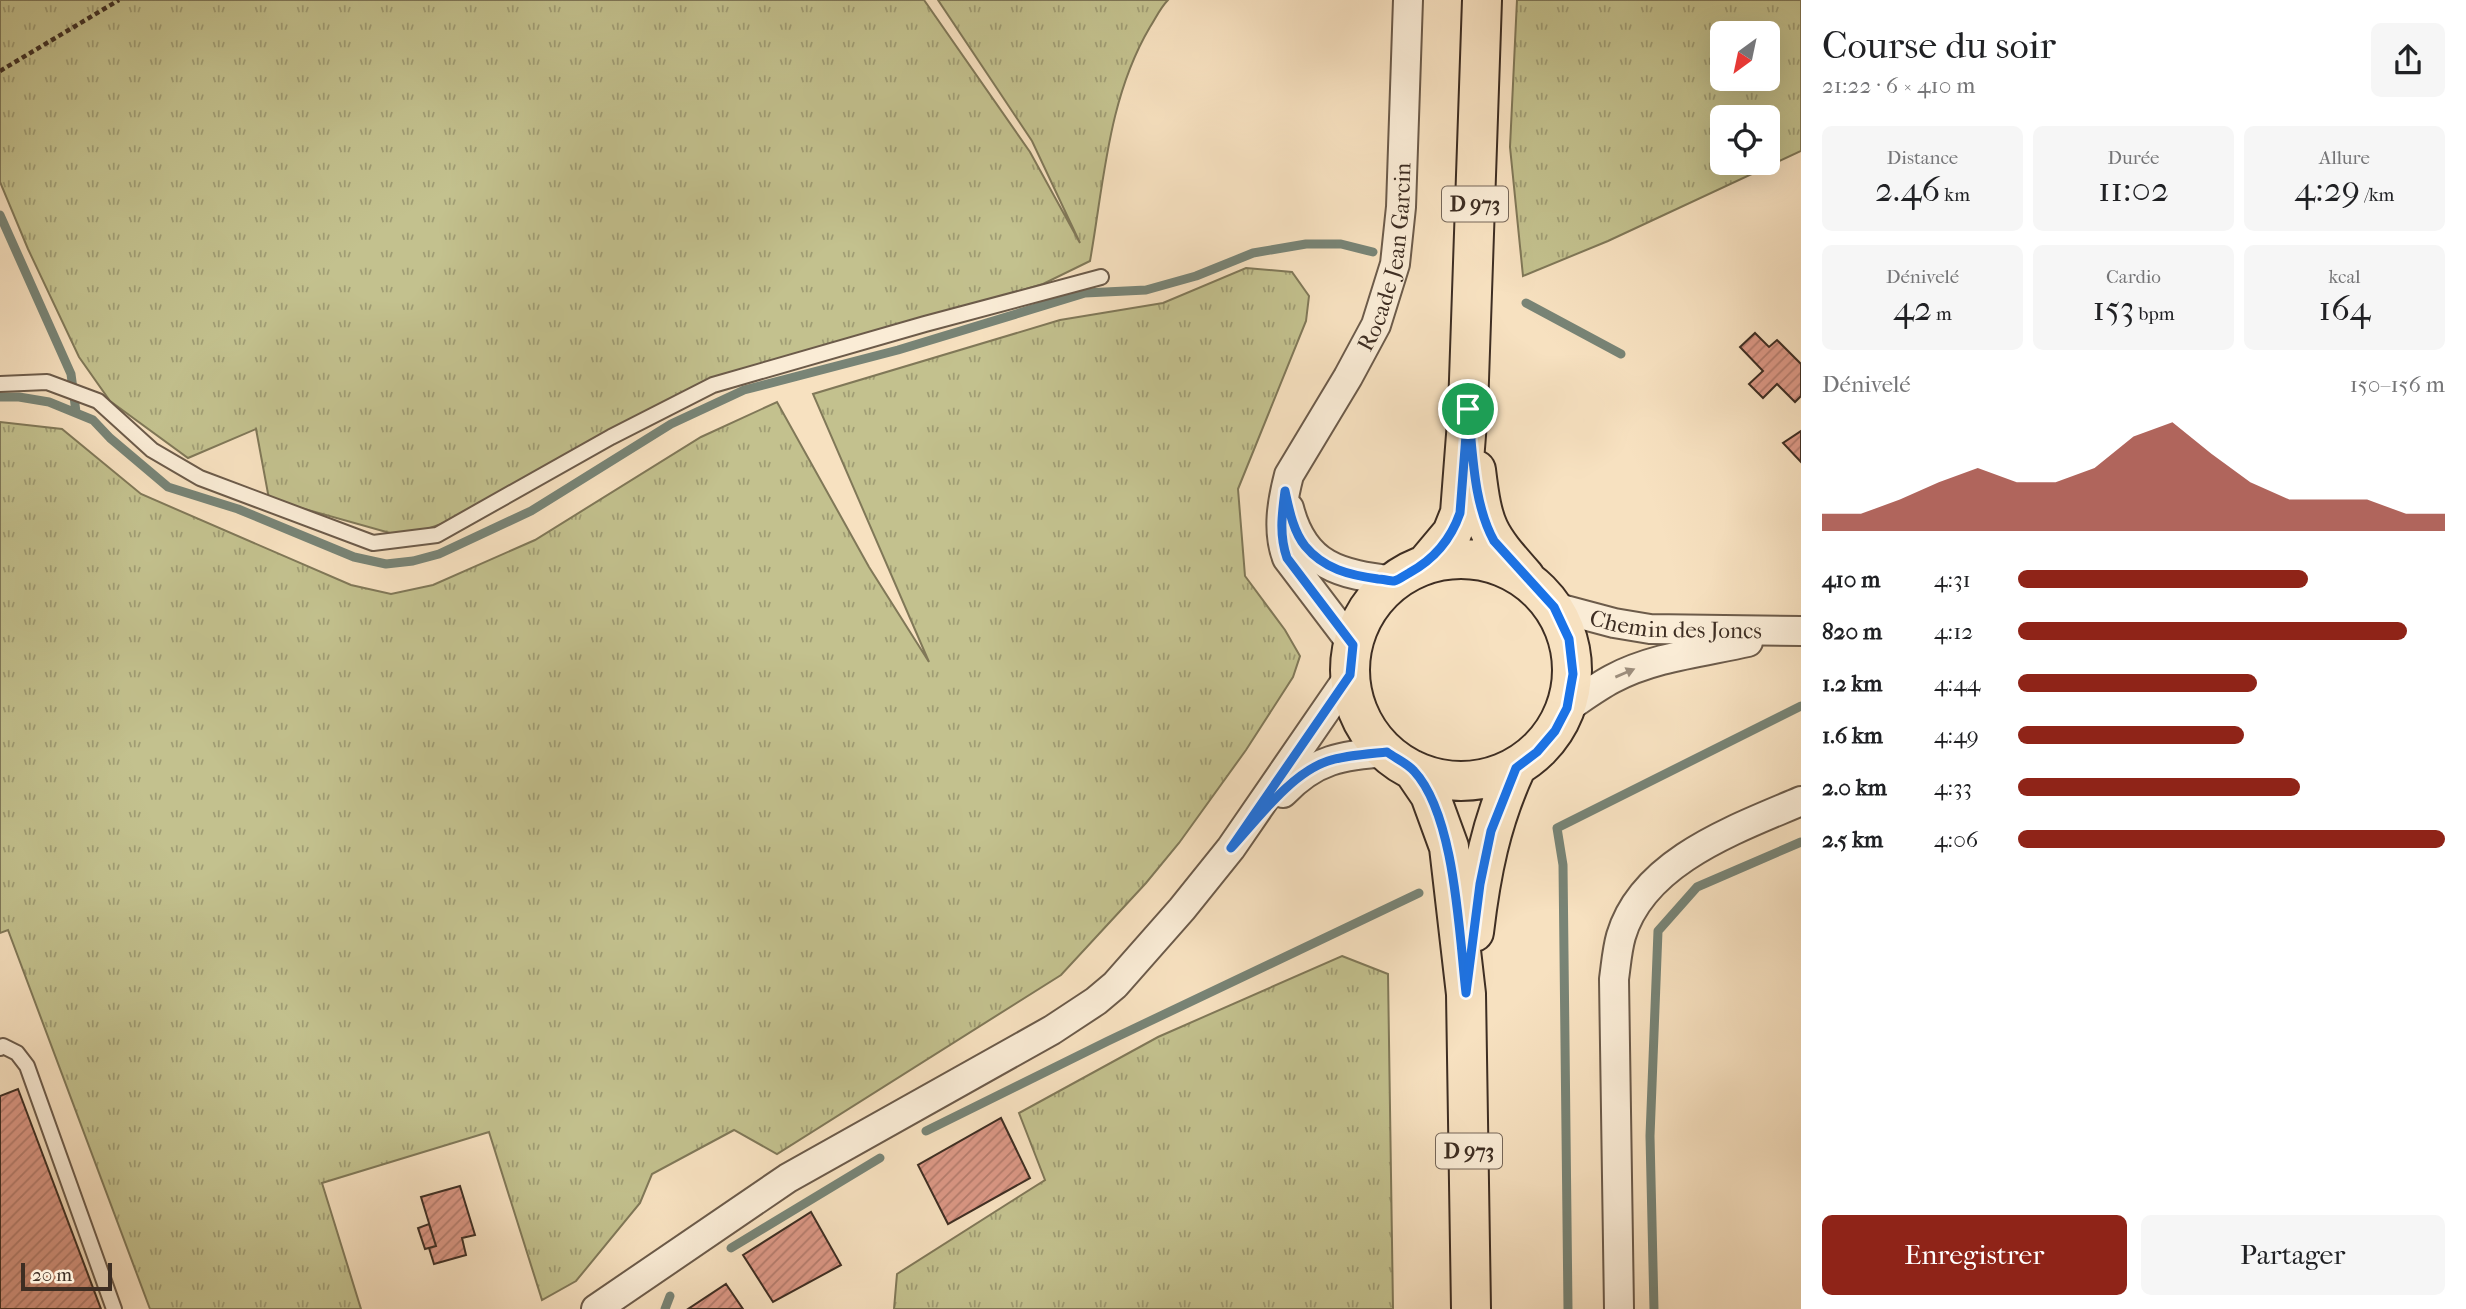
<!DOCTYPE html>
<html lang="fr">
<meta charset="utf-8">
<style>
:root{--surface:#fff;--page:#f6f6f6;--text:#202124;--muted:#757577;--accent:#8f2418}
body{margin:0;font-family:"IM FELL French Canon",serif;background:var(--page);color:var(--text);height:100vh;display:flex;flex-direction:column;font-size:26px;white-space:nowrap}
*{box-sizing:border-box;margin:0}
p{font-size:23px;color:var(--muted)}
.icon{flex:none;width:38px;height:38px;fill:none;stroke:currentColor;stroke-width:2;stroke-linecap:round;stroke-linejoin:round}
.map{position:relative;flex:1;overflow:hidden}
.sheet{display:flex;flex-direction:column;background:var(--surface);width:665px}
.sheet>*{flex:none}
.needle{width:46px;rotate:213deg}
.buttons{position:absolute;left:1710px;top:21px;display:grid;gap:14px}
.buttons a{display:grid;place-items:center;width:70px;height:70px;border-radius:10px;background:var(--surface);box-shadow:0 7px 28px #0002;font-size:35px}
.scale{position:absolute;left:21px;bottom:18px;width:91px;box-sizing:border-box;padding-left:7px;border:4px solid #3e2e23;border-top:0;font-size:19px;line-height:24px;white-space:nowrap;color:#3e2e23;-webkit-text-stroke:5px #faecd6;paint-order:stroke}
.pin{position:absolute;display:grid;place-items:center;width:60px;height:60px;color:#fff;margin:-30px;border:4px solid #fff;border-radius:50%;box-shadow:0 2px 7px #0007}
.round{display:grid;place-items:center;flex:none;width:74px;height:74px;border-radius:10px;background:var(--page)}
.overview{display:flex;align-items:center;justify-content:space-between;height:119px;padding:0 21px}
h1{font-size:38px;font-weight:600;line-height:52px}
.stats{display:grid;grid-template-columns:repeat(3,1fr);gap:10px;height:119px;padding:7px 21px}
.stats div{display:grid;align-content:center;border-radius:10px;background:var(--page);text-align:center}
.stats b{font-size:35px;font-weight:600}
.stats small{font-size:19px;font-weight:400}
.stats p{font-size:19px}
.chart{height:196px;padding:14px 21px}
.chart p{display:flex;justify-content:space-between}
.chart svg{width:100%;height:126px;margin-top:7px;fill:var(--accent);opacity:.7}
.cta{display:flex;gap:14px;margin-top:auto;padding:14px 21px}
.cta a{flex:1;height:80px;border-radius:10px;background:var(--accent);color:#fff;font-size:28px;font-weight:600;line-height:80px;text-align:center}
.cta a+a{background:var(--page);color:var(--text)}
ul{padding:0 21px;list-style:none;font-size:23px}
li{display:grid;grid-template-columns:112px 84px 1fr;align-items:center;height:52px}
li i{height:18px;border-radius:9px;background:var(--accent)}
main{display:flex;flex:1;min-height:0}
.map>svg:first-child{display:block}
</style>
<main>
<div class="map">
<svg width="1801" height="1309" viewBox="0 0 1801 1309">
<defs>
<pattern id="grass-tufts" width="24" height="20" patternUnits="userSpaceOnUse" patternTransform="scale(1.75)"><rect width="24" height="20" fill="#c3c18e"/><path d="M3 7l-1-3M5 7V3M7 7l1-3M15 17l-1-3M17 17v-4M19 17l1-3" fill="none" stroke="#a09d74"/></pattern>
<pattern id="building-hatch" width="6" height="6" patternUnits="userSpaceOnUse" patternTransform="scale(1.75)"><rect width="6" height="6" fill="#dc9886"/><path d="M-1 1l2-2M0 6l6-6M5 7l2-2" fill="none" stroke="#b47c6d"/></pattern>
</defs>
<rect width="100%" height="100%" fill="#f7e1c0"/>
<filter id="stains"><feTurbulence type="fractalNoise" baseFrequency=".00286" numOctaves="4"/><feColorMatrix values="0 0 0 0 .2 0 0 0 0 .09 0 0 0 0 .02 0 0 0 .5 -.17"/></filter>
<radialGradient id="worn" r=".72"><stop offset=".6" stop-color="#630" stop-opacity="0"/><stop offset="1" stop-color="#630" stop-opacity=".3"/></radialGradient>
<path fill="url(#grass-tufts)" stroke="#807858" stroke-width="2" fill-rule="evenodd" d="M0,0H924L1030,152L1080,243L1032,141L938,0H1168C1160,8 1156,18 1150,27C1108,98 1104,182 1090,261L1043,284L724,377L458,518L416,533H390L269,499L256,429L188,458L110,401L79,357L28,249L0,182Z
M1517,0H1801V151L1608,241L1523,276L1510,147ZM1722,33H1768V79H1722ZM1722,117H1768V163H1722Z
M1246,268L1292,272L1309,296L1306,321L1238,489L1245,576L1285,630L1300,656L1293,677L1246,750L1179,843L1146,883L1061,975L777,1154L734,1130L652,1174L640,1203L576,1281L542,1300L489,1132L322,1183L361,1309H150L8,930L0,933V422L62,429L141,494L351,585L391,594L433,585L535,540L701,437L777,402L869,567L929,662L813,394L1060,320L1163,303Z
M1342,956L1388,974L1393,1309H894L897,1274L1045,1180L1019,1113L1158,1037Z"/>
<g fill="none" stroke-linecap="round" stroke-linejoin="round">
<path stroke="#788476" stroke-width="9" d="M0,215L71,374L76,412
M1526,303L1621,354
M0,397H19L49,402L93,420L110,438L168,487L238,509L354,557L386,564L413,561L439,554L531,511L671,424L744,390L898,350L1085,293L1146,290L1196,276L1253,253L1306,244H1341L1373,252
M926,1131L1108,1041L1419,893
M731,1248L880,1158
M665,1309L670,1296
M1568,1309L1563,865L1557,828L1801,706
M1654,1309L1650,1136L1658,931L1697,887L1801,842"/>
</g>
<path fill="url(#building-hatch)" stroke="#3e2e23" stroke-width="2" d="M1755,333L1769,347L1777,340L1801,364V396L1795,402L1777,384L1763,398L1749,384L1763,371L1740,347Z
M1801,431V462L1783,443Z
M18,1089L101,1309H0V1096Z
M1001,1118L1030,1178L948,1224L918,1165Z
M460,1186L475,1235L462,1238L466,1255L434,1264L429,1248L436,1246L421,1197Z
M811,1212L841,1265L773,1302L743,1255Z
M429,1224L436,1246L425,1249L418,1228Z
M726,1284L743,1309H688Z"/>
<g fill="none" stroke-linecap="round" stroke-linejoin="round">
<defs>
<path id="lane" d="M0,384L47,382L98,401L152,450L200,478L373,543L437,535L611,437L713,385L925,324L1101,277
M0,1048L3,1046L17,1053L27,1066L114,1309"/>
<g id="street">
<path d="M1289,508C1304,567 1340,574 1394,581"/>
<path id="s1" d="M1554,607L1614,623L1650,629L1801,631"/>
<path id="s2" d="M1353,645L1287,558C1277,531 1282,502 1289,475L1348,377L1376,325L1395,264L1401,207L1408,0"/>
<path d="M1567,708C1582,698 1597,687 1612,679C1653,657 1703,652 1748,642"/>
<path d="M1283,793C1315,759 1343,755 1387,752"/>
<path d="M596,1309L788,1178L1052,1030L1096,1001L1115,985L1182,909L1231,848L1350,675"/>
<path d="M1619,1309L1614,979C1616,965 1617,950 1621,936C1643,861 1736,829 1801,801"/>
</g>
<path id="primary" d="M1476,470C1483,528 1487,534 1525,577
M1350 670a111 111 0 1 1 222 0a111 111 0 1 1-222 0Z
M1426,564L1452,533L1460,513L1468,409L1482,0
M1413,770L1430,795L1449,847L1466,994L1471,1309
M1474,932C1481,873 1491,822 1516,768"/>
</defs>
<use href="#lane" stroke="#6c5b4a" stroke-width="18"/>
<use href="#street" stroke="#6c5b4a" stroke-width="32"/>
<use href="#primary" stroke="#3e2e23" stroke-width="42"/>
<path stroke="#3e2e23" stroke-width="4.5" stroke-dasharray="5 3.5" stroke-linecap="butt" d="M0,71L119,0"/>
<use href="#lane" stroke="#faecd6" stroke-width="14"/>
<use href="#street" stroke="#faecd6" stroke-width="28"/>
<use href="#primary" stroke="#f7e1c0" stroke-width="38"/>
</g>
<defs><path id="oneway-solid" d="M-6-.8H1V-3.2L6.5 0L1 3.2V.8H-6Z" transform="scale(1.75)"/></defs>
<use fill="#9c8d7c" href="#oneway-solid" transform="translate(1625 673) rotate(-23)"/>
<g fill="none" stroke-linecap="round" stroke-linejoin="round">
<defs>
<path id="route" d="M1468,409C1473,452 1473,503 1494,541L1554,607L1569,639L1573,674L1567,708L1555,731L1537,752L1516,768L1491,831L1480,884L1466,993C1459,933 1455,815 1414,771C1407,763 1395,758 1387,752C1367,754 1346,755 1328,761C1291,773 1257,820 1231,848L1350,675L1353,645L1287,558C1279,535 1282,514 1285,491C1289,509 1293,531 1305,546C1324,569 1349,575 1378,579C1382,579 1390,581 1394,581C1399,580 1405,575 1409,573C1433,560 1451,539 1460,513Z"/>
</defs>
<use href="#route" stroke="#fff" stroke-width="14"/>
<use href="#route" stroke="#1a73e8" stroke-width="9"/>
</g>
<g text-anchor="middle" dominant-baseline="central" stroke-width="5" stroke-linejoin="round" paint-order="stroke">
<g fill="#faecd6" stroke="#766759" stroke-width="2">
<rect x="1442" y="186.5" width="66" height="35" rx="5"/>
<rect x="1436" y="1133.5" width="66" height="35" rx="5"/>
</g>
<g font-size="21" font-weight="bold" fill="#3e2e23">
<text x="1475" y="204">D 973</text>
<text x="1469" y="1151">D 973</text>
</g>
<g font-size="23" fill="#3e2e23" stroke="#faecd6">
<text stroke="none"><textPath href="#s2" startOffset="436">Rocade Jean Garcin</textPath></text>
<text stroke="none"><textPath href="#s1" startOffset="124">Chemin des Joncs</textPath></text>
</g>
</g>
<rect width="100%" height="100%" filter="url(#stains)"/>
<rect width="100%" height="100%" fill="url(#worn)"/>
</svg>
<div class="buttons">
<a><svg class="needle" viewBox="-14 -14 28 28"><path d="M0-13l5 13h-10z" fill="#e53935"/><path d="M0 13l5-13h-10z" fill="#757577"/></svg></a>
<a><svg class="icon" aria-label="locate" viewBox="0 0 24 24"><circle cx="12" cy="12" r="6"/><path d="M12 2v4M12 18v4M2 12h4M18 12h4"/></svg></a>
</div>
<div class="scale">20 m</div>
<div class="pin" style="left:1468px;top:409px;background:#1e9e55"><svg class="icon" aria-label="arrive" viewBox="0 0 24 24"><path d="M6 21V4h12l-3 4 3 4H6"/></svg></div>
</div>
<section class="sheet">
<div class="overview"><div><h1>Course du soir</h1><p>21:22 · 6 × 410 m</p></div><a class="round"><svg class="icon" aria-label="share" viewBox="0 0 24 24"><path d="M12 15V3M7 8l5-5 5 5M5 13v7h14v-7"/></svg></a></div>
<div class="stats">
<div><p>Distance</p><b>2.46<small> km</small></b></div>
<div><p>Durée</p><b>11:02</b></div>
<div><p>Allure</p><b>4:29<small> /km</small></b></div>
</div>
<div class="stats">
<div><p>Dénivelé</p><b>42<small> m</small></b></div>
<div><p>Cardio</p><b>153<small> bpm</small></b></div>
<div><p>kcal</p><b>164</b></div>
</div>
<div class="chart"><p><span>Dénivelé</span>150–156 m</p>
<svg viewBox="0 0 160 44" preserveAspectRatio="none"><path d="M0 44V38L10 38L20 33L30 27L40 22L50 27L60 27L70 22L80 11L90 6L100 17L110 27L120 33L130 33L140 33L150 38L160 38V44z"/></svg>
</div>
<ul>
<li><b>410 m</b>4:31<i style="width:68%"></i></li>
<li><b>820 m</b>4:12<i style="width:91%"></i></li>
<li><b>1.2 km</b>4:44<i style="width:56%"></i></li>
<li><b>1.6 km</b>4:49<i style="width:53%"></i></li>
<li><b>2.0 km</b>4:33<i style="width:66%"></i></li>
<li><b>2.5 km</b>4:06<i style="width:100%"></i></li>
</ul>
<div class="cta"><a>Enregistrer</a><a>Partager</a></div>
</section>
</main>
